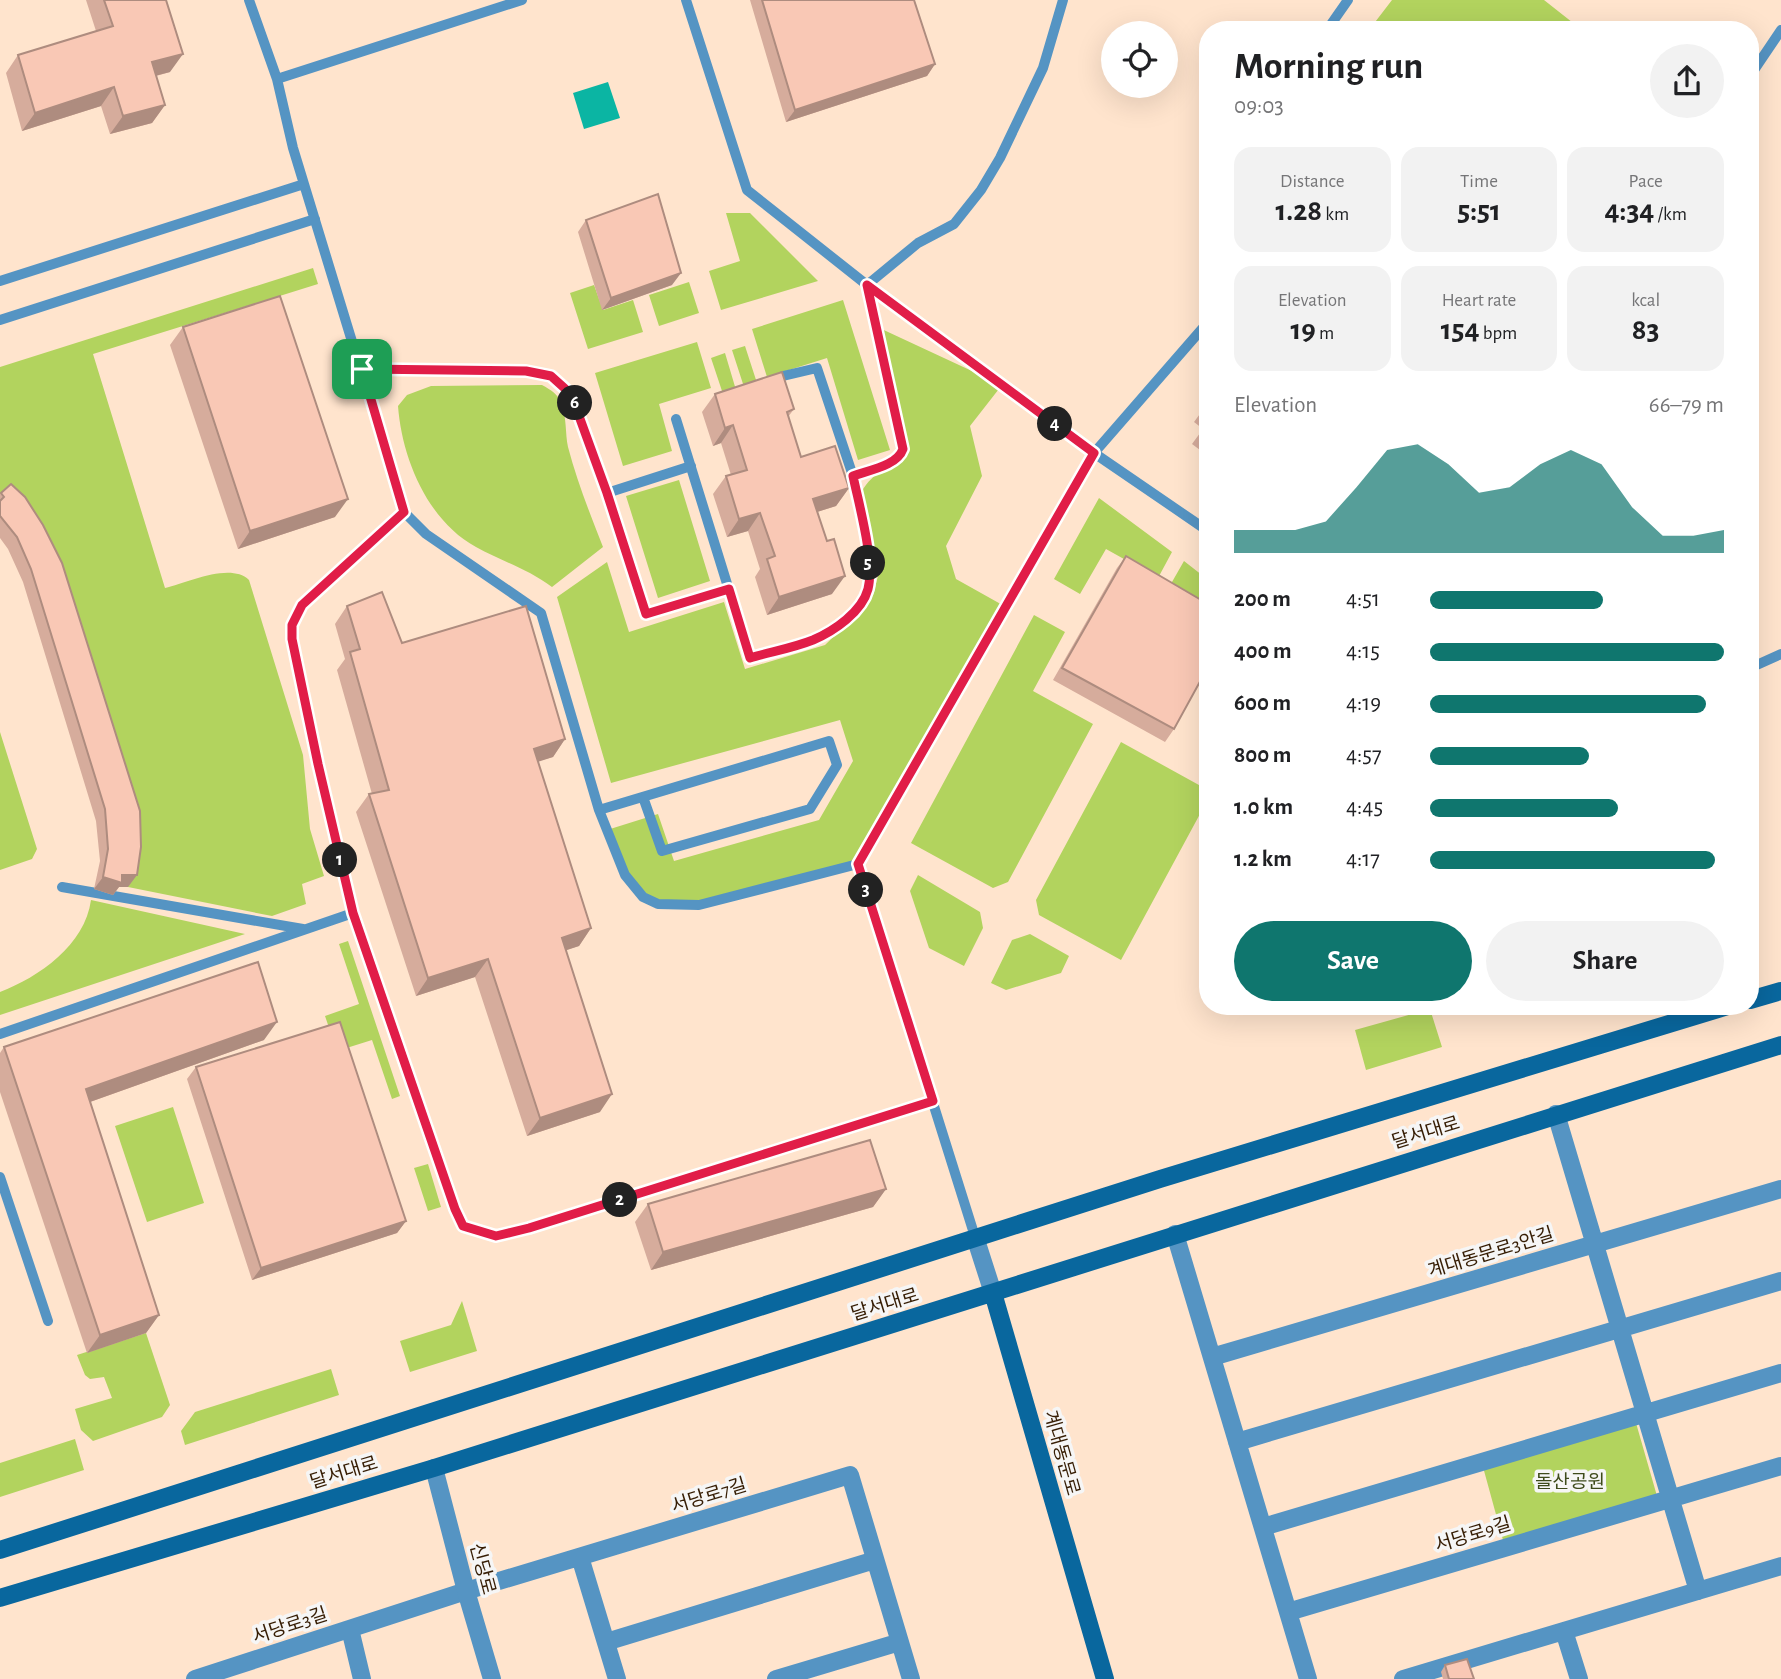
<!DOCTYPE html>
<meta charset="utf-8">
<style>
:root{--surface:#fff;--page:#f2f2f2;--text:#202124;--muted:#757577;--accent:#0f766e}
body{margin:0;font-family:"Alegreya Sans","Noto Sans KR",sans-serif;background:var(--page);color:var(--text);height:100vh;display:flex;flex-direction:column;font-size:26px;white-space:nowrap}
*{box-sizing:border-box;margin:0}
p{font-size:23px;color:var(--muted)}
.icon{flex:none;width:38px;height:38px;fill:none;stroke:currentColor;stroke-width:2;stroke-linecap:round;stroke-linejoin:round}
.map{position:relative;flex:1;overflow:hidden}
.sheet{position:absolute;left:1199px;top:21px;width:560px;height:994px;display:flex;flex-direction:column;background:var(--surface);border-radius:28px;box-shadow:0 7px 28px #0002}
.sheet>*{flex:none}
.controls{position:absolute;left:1101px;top:21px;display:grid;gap:14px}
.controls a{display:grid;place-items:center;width:77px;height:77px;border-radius:50%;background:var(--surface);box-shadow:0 7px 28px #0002;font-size:35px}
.pin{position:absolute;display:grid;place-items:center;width:60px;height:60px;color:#fff;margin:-30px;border-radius:14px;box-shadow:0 4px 10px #0006}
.km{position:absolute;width:35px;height:35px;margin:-18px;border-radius:50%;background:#222;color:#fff;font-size:19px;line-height:35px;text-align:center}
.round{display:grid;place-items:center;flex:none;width:74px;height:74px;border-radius:37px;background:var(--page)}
.overview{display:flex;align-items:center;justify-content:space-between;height:119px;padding:0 35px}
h1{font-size:38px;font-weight:700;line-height:52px}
.figures{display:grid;grid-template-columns:repeat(3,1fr);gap:10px;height:119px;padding:7px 35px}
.figures div{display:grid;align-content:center;border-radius:18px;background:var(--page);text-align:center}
.figures b{font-size:30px;font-weight:700}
.figures small{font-size:19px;font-weight:400}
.figures p{font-size:19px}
.chart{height:196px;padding:14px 35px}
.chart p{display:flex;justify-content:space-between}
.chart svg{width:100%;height:126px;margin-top:7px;fill:var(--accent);opacity:.7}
.button{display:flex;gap:14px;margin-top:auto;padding:14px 35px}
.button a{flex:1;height:80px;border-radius:42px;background:var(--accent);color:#fff;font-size:28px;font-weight:700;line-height:80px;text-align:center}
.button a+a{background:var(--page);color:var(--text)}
ul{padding:0 35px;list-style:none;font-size:23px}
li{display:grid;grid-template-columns:112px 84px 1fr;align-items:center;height:52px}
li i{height:18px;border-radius:9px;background:var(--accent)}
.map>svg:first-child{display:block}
</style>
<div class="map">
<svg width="1781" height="1679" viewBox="0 0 1781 1679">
<rect width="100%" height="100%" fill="#ffe4cd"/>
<path fill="#b2d35e" d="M1392,0H1544L1582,30H1369Z
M726,213H750L818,281L721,310L709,271L740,261Z
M313,268L318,284L93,354L165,588C188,583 230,562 249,580L303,755L310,829L324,876L302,884L306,904L272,916L128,887L0,499V367Z
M689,282L699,313L659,326L649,295Z
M594,285L603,310L633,300L643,332L588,349L570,293Z
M843,300L890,450L858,460L827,358L767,377L752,329Z
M873,325L1002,385L970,426L982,476L946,546L956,579L1006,607L858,864L699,905L658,904L625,875L607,830L658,814L674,861L819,820L853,761L840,720L611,783L557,597L607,562L629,632L724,602L745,669L825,645L867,604L873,595L878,576L860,496C868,473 893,470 897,443Z
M697,342L711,388L659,404L672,451L623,466L595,373Z
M745,346L757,383L744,387L732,350Z
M725,353L736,390L723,394L711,358Z
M542,385C551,390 558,394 561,403C567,417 565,433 568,447C577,481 590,514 603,547L552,587C528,569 501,561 476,547C428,521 402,459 398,406L407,395L431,386Z
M679,480L710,581L658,598L626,496Z
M1099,498L1172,552L1158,578L1106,549L1080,594L1054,579Z
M1184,561L1207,579V619L1164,596Z
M1034,615L1065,632L1033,691L1093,724L1008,882L993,888L911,843Z
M0,732L37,849L32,859L0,870Z
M1121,742L1208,790L1207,801L1121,960L1039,915L1036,900Z
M918,875L980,912L983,928L964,966L929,948L910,891Z
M91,900L245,934L0,1015V992C39,977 85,945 91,900Z
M1030,934L1069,956L1061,973L1006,990L991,983L1012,940Z
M348,941L400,1096L392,1099L372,1040L337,1051L325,1016L359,1004L339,944Z
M1430,1009L1442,1047L1366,1070L1355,1030Z
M173,1107L204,1203L147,1222L115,1126Z
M428,1164L441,1207L428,1211L414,1168Z
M462,1301L477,1351L410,1372L400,1341L451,1325Z
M146,1333L170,1405L162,1417L93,1441L81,1430L75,1409L112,1398L104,1377L90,1379L85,1375L77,1355Z
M331,1369L339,1395L185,1445L181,1431L195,1412Z
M1636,1423L1657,1496L1503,1540L1483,1467Z
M75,1439L84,1470L0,1497V1463Z"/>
<path fill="#0bb5a3" d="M608,82L620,118L584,129L573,93Z"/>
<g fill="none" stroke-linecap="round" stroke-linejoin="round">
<path stroke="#5594c3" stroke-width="10" d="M249,0L277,79L293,148L404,512L426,534L541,613L599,810L625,875L643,897L658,904L699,905L858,864L976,1240
M686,0L747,190L867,285L1002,385L1094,453L1208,531
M1327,30L1348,0
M1750,76L1781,30
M277,79L522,0
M0,281L304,184
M0,320L315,219
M362,369L526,371L552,376L571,394L607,493L646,614L728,589
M783,376L817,368L853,476
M676,419L750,658C794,646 869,631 870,573C870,541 859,507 853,476C869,470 897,466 903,449L867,285L918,243L954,224L981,190L1000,158L1043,68L1063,0
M607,493L691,466
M404,512L302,605L292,625V639L318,764L353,913L455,1209L463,1225L496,1236L529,1228L933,1101
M1750,668L1781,654
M599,810L829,741L837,765L810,809L662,851L643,797
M858,864L1094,453L1208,322
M62,887L303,929
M0,1034L353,913
M0,1177L48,1321"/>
<path stroke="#5594c3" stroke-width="18" d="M1556,1114L1698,1591
M1175,1234L1308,1679
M1212,1357L1781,1189
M1237,1442L1781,1281
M1263,1527L1781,1373
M580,1557L617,1679
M1288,1612L1781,1466
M350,1629L362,1679
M1564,1631L1579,1679
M606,1642L875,1560
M195,1679L466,1591L850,1475L911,1679
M776,1679L900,1642
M1403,1679L1781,1566"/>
<path stroke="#5594c3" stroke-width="18" d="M976,1240L993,1293
M434,1468L466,1591L492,1679"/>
<path stroke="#09679e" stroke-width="18" d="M1750,1000L1781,991
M993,1293L1105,1679
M0,1550L1160,1179L1728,1006
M0,1598L434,1468L1781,1045"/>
</g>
<path fill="#d6ac9c" d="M86,0H166L170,72L156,76L165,105L152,123L110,134L101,106L22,131L6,73L18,55L96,31Z
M750,0H914L935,64L927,76L786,122Z
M586,220L672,285L602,310L578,232Z
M183,327L335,517L238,549L170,345Z
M715,394L794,409L788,417L801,457L849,488L836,506L817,512L832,594L767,615L755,577L760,569L748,531L727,537L713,494L726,476L731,475L721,443L713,446L702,412Z
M1208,403V456L1192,444L1203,429L1194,422Z
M11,484L128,887H119L113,895L94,889L100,861L96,821L23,582L8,549L0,538V494Z
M1126,556L1174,729L1165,742L1053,680L1117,568Z
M347,606L402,643L565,739L553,757L538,761L591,928L579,946L566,950L600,1112L527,1136L475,977L416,996L356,812L369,794H372L337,670L345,659L335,624Z
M264,1040L90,1102L159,1315L146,1333L87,1353L0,1092V1053L4,1047Z
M196,1067L406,1221L397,1233L252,1280L187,1079Z
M886,1189L873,1207L651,1270L635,1222L648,1204Z
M1445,1665L1474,1679H1443L1441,1672Z"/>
<path fill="#ae8c7f" d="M183,54L170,72L139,80L152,62Z
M935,64L927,76L786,122L795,110Z
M114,87L101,106L22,131L35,113Z
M165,105L152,123L110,134L123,116Z
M681,273L672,285L602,310L611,298Z
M733,425L721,443L713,446L725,428Z
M849,488L836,506L801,517L813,499Z
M348,499L335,517L238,549L250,531Z
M760,513L748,531L727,537L739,519Z
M845,576L832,594L767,615L779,597Z
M565,739L553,757L522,767L534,749Z
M137,875L128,887H119L113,895L94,889L103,877Z
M591,928L579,946L549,956L562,938Z
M488,959L475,977L416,996L428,978Z
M277,1022L264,1040L73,1108L86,1089Z
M612,1094L600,1112L527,1136L540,1118Z
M886,1189L873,1207L651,1270L663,1252Z
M406,1221L397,1233L252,1280L261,1268Z
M159,1315L146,1333L87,1353L100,1335Z"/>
<path fill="#f9c8b5" stroke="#ae8c7f" stroke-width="2" d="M104,0H166L183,54L152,62L165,105L123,116L114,87L35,113L18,55L113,26Z
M762,0H914L935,64L795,110Z
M658,194L681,273L611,298L586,220Z
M280,296L348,499L250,531L183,327Z
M782,372L794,409L787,412L801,457L835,446L849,488L813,499L827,541L834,539L845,576L779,597L767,559L775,556L760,513L739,519L726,476L747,470L733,425L725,428L715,394Z
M11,484L25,497L43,525L62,563L140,811L141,847L137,875H122V883L103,877L108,849L105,809L31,569L17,537L0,516V501L4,497L1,493Z
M1126,556L1208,604V667L1174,729L1062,668Z
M382,592L402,643L526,606L565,739L534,749L591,928L562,938L612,1094L540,1118L488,959L428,978L369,794L389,790L350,652L360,649L347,606Z
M258,962L277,1022L86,1089L159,1315L100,1335L4,1047Z
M340,1022L406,1221L261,1268L196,1067Z
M870,1140L886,1189L663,1252L648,1204Z
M1467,1659L1474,1679H1449L1445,1665Z"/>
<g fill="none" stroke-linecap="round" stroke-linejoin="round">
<defs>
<path id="route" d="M867,285L1094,453L858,864L933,1101L529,1228L496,1236L463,1226L455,1209L353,913L318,764L292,639V625L302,605L404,512L362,369L526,371L551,376L571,394L607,493L646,614L729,589L750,658C770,652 793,648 813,640C834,631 862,612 868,589C875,561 859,505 853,476C869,470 897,466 903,449Z"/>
</defs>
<use href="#route" stroke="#fff" stroke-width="14"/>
<use href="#route" stroke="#e11d48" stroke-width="9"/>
</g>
<g text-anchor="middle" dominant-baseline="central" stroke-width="7" stroke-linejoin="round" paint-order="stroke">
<g font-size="19" fill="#361d04" stroke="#f6f6f6">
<text transform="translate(1426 1133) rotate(-17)">달서대로</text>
<text transform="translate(1491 1253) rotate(-17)">계대동문로3안길</text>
<text transform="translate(885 1305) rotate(-17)">달서대로</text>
<text transform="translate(1061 1453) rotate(74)">계대동문로</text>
<text transform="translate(344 1473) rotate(-17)">달서대로</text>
<text transform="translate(709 1496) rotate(-17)">서당로7길</text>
<text transform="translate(1473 1535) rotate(-17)">서당로9길</text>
<text transform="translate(482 1569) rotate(75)">신당로</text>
<text transform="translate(290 1626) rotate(-18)">서당로3길</text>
</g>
<g font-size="19" fill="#3e4b1b" stroke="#f6f6f6">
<text x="1570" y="1482">돌산공원</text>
</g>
</g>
</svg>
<div class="controls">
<a><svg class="icon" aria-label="locate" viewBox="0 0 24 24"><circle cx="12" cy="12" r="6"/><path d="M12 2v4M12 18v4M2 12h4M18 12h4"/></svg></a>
</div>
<div class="pin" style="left:362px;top:369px;background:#1e9e55"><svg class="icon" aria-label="arrive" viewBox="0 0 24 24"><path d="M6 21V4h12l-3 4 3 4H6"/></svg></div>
<b class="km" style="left:340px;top:860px">1</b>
<b class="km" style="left:620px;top:1200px">2</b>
<b class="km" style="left:866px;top:890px">3</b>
<b class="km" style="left:1055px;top:424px">4</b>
<b class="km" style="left:868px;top:563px">5</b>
<b class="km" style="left:575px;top:403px">6</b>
<section class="sheet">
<div class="overview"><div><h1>Morning run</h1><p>09:03</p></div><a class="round"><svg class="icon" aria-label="share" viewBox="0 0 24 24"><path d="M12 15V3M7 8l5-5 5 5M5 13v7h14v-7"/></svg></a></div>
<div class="figures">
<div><p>Distance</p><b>1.28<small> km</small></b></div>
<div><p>Time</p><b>5:51</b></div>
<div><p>Pace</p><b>4:34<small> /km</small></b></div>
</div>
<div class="figures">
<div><p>Elevation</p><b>19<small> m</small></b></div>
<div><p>Heart rate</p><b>154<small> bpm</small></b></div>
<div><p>kcal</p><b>83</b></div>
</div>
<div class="chart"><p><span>Elevation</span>66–79 m</p>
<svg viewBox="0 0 160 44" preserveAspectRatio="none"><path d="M0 44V36L10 36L20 36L30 33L40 21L50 8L60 6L70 13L80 23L90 21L100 13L110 8L120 13L130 28L140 38L150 38L160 36V44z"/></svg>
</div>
<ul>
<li><b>200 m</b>4:51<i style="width:59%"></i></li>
<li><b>400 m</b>4:15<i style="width:100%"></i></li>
<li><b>600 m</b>4:19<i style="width:94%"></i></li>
<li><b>800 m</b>4:57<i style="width:54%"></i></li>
<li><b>1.0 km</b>4:45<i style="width:64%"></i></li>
<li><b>1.2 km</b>4:17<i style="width:97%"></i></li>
</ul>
<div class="button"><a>Save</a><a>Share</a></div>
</section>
</div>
